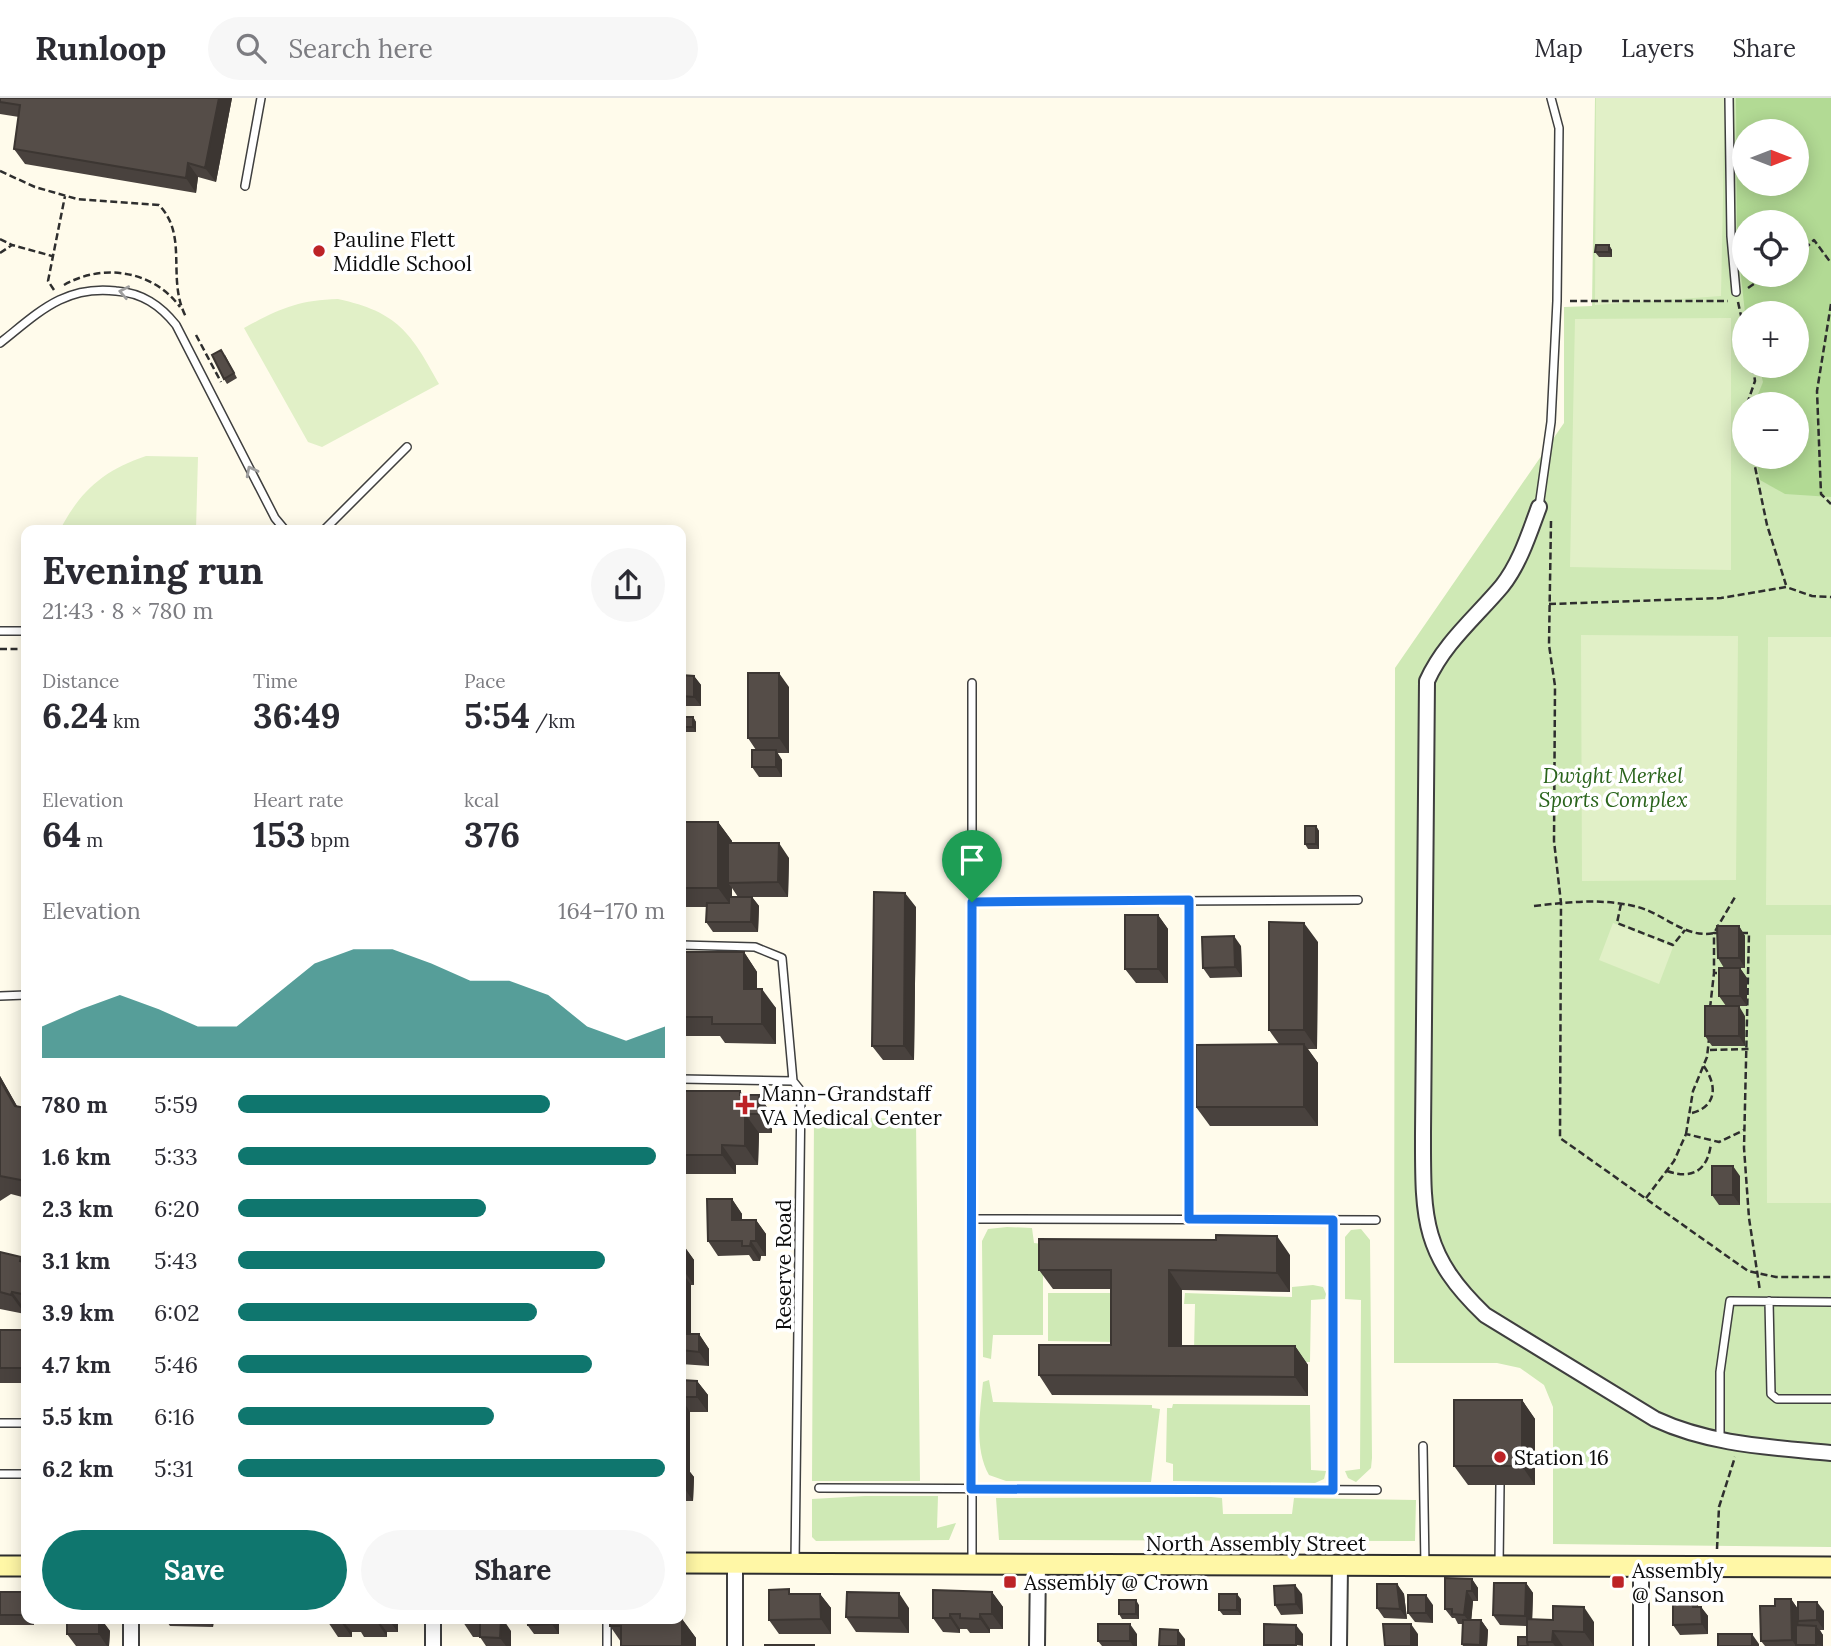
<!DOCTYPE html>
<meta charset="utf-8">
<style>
:root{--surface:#fff;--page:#f7f7f7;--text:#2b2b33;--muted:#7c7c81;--line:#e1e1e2;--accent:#0f766e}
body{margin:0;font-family:Lora,serif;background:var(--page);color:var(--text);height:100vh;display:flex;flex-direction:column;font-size:26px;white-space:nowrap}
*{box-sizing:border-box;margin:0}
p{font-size:23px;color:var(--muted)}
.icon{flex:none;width:38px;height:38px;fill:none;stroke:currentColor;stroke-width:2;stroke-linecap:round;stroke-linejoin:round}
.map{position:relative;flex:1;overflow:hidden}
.details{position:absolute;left:21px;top:427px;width:665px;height:1099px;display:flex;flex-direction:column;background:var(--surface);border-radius:14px;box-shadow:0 4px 18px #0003}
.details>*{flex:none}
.needle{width:46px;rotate:90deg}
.fabs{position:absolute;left:1732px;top:21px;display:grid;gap:14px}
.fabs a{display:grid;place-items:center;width:77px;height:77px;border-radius:50%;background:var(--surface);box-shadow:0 4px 18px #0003;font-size:35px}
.pin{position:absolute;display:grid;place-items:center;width:60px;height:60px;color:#fff;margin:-72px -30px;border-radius:50% 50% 50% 0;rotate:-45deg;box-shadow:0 0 7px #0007}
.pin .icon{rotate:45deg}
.round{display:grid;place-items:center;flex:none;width:74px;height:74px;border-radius:37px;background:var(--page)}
.summary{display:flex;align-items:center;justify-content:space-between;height:119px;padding:0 21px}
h1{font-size:38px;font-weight:800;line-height:52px}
.figures{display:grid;grid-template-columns:repeat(3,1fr);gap:10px;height:119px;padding:7px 21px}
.figures div{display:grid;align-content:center}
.figures b{font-size:35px;font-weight:800}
.figures small{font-size:19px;font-weight:400}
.figures p{font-size:19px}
.chart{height:196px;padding:14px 21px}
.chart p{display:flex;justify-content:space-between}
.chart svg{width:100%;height:126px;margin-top:7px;fill:var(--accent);opacity:.7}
.cta{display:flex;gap:14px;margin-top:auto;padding:14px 21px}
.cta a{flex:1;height:80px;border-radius:42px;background:var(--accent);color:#fff;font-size:28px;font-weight:800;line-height:80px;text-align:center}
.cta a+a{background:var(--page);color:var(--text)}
ul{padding:0 21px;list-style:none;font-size:23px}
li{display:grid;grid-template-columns:112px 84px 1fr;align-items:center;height:52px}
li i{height:18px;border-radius:9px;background:var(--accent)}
header{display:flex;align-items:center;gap:42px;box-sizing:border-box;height:98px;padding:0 35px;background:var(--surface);border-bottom:2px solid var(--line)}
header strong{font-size:33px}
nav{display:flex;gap:38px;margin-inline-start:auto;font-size:24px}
.search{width:490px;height:63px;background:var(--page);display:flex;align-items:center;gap:18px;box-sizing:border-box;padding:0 24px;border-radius:38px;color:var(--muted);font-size:26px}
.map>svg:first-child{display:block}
</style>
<header>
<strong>Runloop</strong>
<div class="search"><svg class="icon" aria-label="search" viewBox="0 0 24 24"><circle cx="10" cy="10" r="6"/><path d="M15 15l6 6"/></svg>Search here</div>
<nav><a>Map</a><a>Layers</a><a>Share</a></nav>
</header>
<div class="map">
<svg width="1831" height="1548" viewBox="0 0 1831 1548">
<rect width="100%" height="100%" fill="#fffbeb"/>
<path fill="#cfe9b5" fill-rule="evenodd" d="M1595,0H1808L1831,111V1449L1553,1446V1309L1544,1287L1520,1270L1497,1265H1394L1395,570L1564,325V209L1592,208ZM1745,33H1797V86H1745ZM1745,124H1797V177H1745ZM1745,215H1797V268H1745ZM1745,306H1797V359H1745Z
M814,1017L916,1022L920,1383H812Z
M1007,1129L1032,1130L1034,1145L1043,1146V1237H993L991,1261L983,1259L982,1143L988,1131Z
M1361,1131L1370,1142L1372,1360L1371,1370L1356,1384L1348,1380L1345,1373L1360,1371L1361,1202L1345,1201V1139L1351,1132Z
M1313,1187L1323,1189L1326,1196L1325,1201L1311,1202L1310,1264L1185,1263L1194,1252L1195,1206H1184L1185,1195L1292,1199V1189Z
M1048,1195H1121L1118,1254V1244L1048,1243Z
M989,1282L993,1304L1152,1307V1310L1160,1311L1151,1384L1006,1383L989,1377C974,1351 980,1314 983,1284Z
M1173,1306L1310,1307L1311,1372L1326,1373L1324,1381L1315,1385L1173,1383V1366L1166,1364L1167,1310H1172Z
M865,1398H938L937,1430L956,1425L949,1442L816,1443L812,1439V1401Z
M1211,1399L1222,1400L1223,1416H1292L1294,1400L1416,1402L1415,1443L999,1442L996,1400Z"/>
<path fill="#b2da94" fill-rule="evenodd" d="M1736,0H1831V399L1785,396L1760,382L1756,359H1797V306H1754L1763,284L1759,268H1797V215H1745L1737,141ZM1745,33H1797V86H1745ZM1745,124H1797V177H1745Z"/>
<path fill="#e1f0c7" d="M1596,0H1725L1721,198L1595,207Z
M338,201C398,214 411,235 439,286L322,349L308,344L244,230C279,211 298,202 338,201Z
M1731,220V472L1570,469L1575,221Z
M146,358L198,359L196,432H60C80,393 104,372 146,358Z
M1581,537L1738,538L1736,782L1582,783Z
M1768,539H1831V807H1766Z
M1613,825L1673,849L1659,886L1599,862Z
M1766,837H1831V1105H1767Z"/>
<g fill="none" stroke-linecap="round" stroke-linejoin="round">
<defs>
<path id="lane" d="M1729,0L1731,138L1736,194
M245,88L261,0
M0,245C38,215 64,187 116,193C142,195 160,207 176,227L275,420L285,432
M1539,409L1551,324L1557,203L1559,30L1551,0
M324,432L407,349
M0,533H26
M1189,802V1121
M972,804L1358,802
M681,847L755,849L782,860L793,983
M0,898L26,897
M681,981L793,983L801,993L795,1465
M971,1121L1376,1122
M1769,1203L1771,1296L1777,1301H1831
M0,1325H26
M1720,1342V1274L1730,1203L1831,1204
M1423,1348L1425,1468
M0,1376H26
M819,1390L1377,1392
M1333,1392V1122
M972,1465V585
M1499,1467L1500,1387
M607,1521V1548"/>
<path id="street" d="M1539,409C1529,436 1520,465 1502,488C1476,519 1444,545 1427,583L1423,1035C1423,1119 1421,1156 1485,1217L1655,1321C1711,1347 1770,1349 1831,1355
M131,1548V1521
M433,1548V1521
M735,1548V1465
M1037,1548L1038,1465
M1339,1548L1340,1468
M1641,1548V1469"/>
<path id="secondary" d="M681,1465L1831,1469
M0,1468H26"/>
</defs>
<use href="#lane" stroke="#3f3f3f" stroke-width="10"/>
<use href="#street" stroke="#3f3f3f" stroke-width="18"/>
<use href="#secondary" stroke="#2e2e2e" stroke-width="23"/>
<path stroke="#2e2e2e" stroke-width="2.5" stroke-dasharray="7 3.5" stroke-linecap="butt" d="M0,73L35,89L77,101L159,107C189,138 166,181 186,219
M0,141L12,147
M0,155L12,147L52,158
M1797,158L1814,142L1831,165
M64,187C102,165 153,172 180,209
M1748,190L1767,177
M54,192L48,183L65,98
M1570,203H1728
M1738,204L1745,236
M1831,206L1817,293L1821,396L1831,406
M196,237L221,284
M1747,306L1755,283L1753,268
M1753,359L1767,427L1786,487
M1551,423L1549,547L1555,588L1554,743L1561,805L1560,1040L1748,1173L1776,1179H1831
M1549,506L1721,500L1786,489L1812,498L1831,499
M0,551H26
M1621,806L1617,825L1673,847L1685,832
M1534,808C1570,804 1602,800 1638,809C1664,816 1686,841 1714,835L1735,799
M1720,835H1714V875H1722
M1741,835H1749L1744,1050L1749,1120L1760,1193
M1710,910L1714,875
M1710,952L1749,951
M1692,1015C1718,1008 1717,986 1703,967
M1686,1036L1693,993L1707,959L1709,941
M1667,1073C1693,1082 1708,1072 1711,1045
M1646,1100L1674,1063L1686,1036L1719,1044L1744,1032
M1717,1451L1719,1409L1735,1359"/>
<use href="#lane" stroke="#fff" stroke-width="7"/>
<use href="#street" stroke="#fff" stroke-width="14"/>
<use href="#secondary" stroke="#fff7a6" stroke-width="19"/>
</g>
<path fill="#49423e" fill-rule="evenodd" d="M0,0H232L216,84L198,79L196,95L25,66L14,51L19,19L0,16Z
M1609,147L1612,152V159H1599L1595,154Z
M225,257L237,280L227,286L224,281Z
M681,577L694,578L701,587V608H681Z
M789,589V655H777L782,662V679H759L752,669L756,652L748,640Z
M681,619H693L696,624V634H681Z
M681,724H718L732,743V745L789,760L788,799H752L759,808L758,834H713L706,824L707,809H681ZM732,790L738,799H732Z
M1316,728L1319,733V751H1308L1305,746Z
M916,809L914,962H883L872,948Z
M1158,817L1168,831V885H1136L1125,871Z
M1739,828L1745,838V870H1740L1747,880V908H1726L1719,898L1724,870L1718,860Z
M1318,844L1317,951H1308L1318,965V1028H1210L1196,1009L1279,946L1269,932Z
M1241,848L1242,879L1210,880L1203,870Z
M681,854H744L757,874V891L776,910V946L725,945L720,938H681Z
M1745,918V948H1712L1705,938Z
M0,978L17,1008L26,1010V1100L11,1096L0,1103Z
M681,993H740L743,997H759L772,1017V1035H759L758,1067H736V1076H681Z
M1740,1078V1107H1719L1712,1097Z
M732,1101L742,1116V1122H756L766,1136V1158H761L760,1163H753L749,1157L718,1158L708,1143Z
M681,1148H684L694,1162V1187H691V1236H699L709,1251V1268L681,1266Z
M0,1154L21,1159L25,1164L26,1165V1213L25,1216L0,1211Z
M1290,1157V1194L1182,1192V1248H1295L1308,1267V1298L1052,1297L1039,1277L1111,1247V1191H1053L1039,1172Z
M0,1232H26V1285H0Z
M681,1282L697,1283L708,1297V1314H690V1374L694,1379L693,1403H681Z
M1522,1302L1535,1321V1387H1468L1454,1368Z
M1472,1481L1478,1490V1503H1473L1471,1522H1481L1488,1532L1487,1548H1463L1462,1546L1463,1526H1458L1455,1520H1452L1445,1511Z
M1526,1485L1533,1495L1532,1522L1594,1524V1548H1518L1527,1539V1528L1500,1527L1493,1517Z
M1397,1486L1404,1496L1407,1521L1384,1520L1377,1510Z
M0,1494H26V1521H34V1527H0Z
M992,1494L1003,1509V1531H990V1535H970L967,1531H960V1535L943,1534L933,1520Z
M792,1496H820L831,1510V1536H779L769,1522Z
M1302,1496L1303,1516L1281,1517L1275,1507Z
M1241,1501V1517H1223L1219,1512Z
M1693,1501L1699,1509H1701L1708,1518V1536L1680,1537L1673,1527Z
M1791,1501L1798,1511L1824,1513V1532H1820L1823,1537V1548H1765L1761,1543L1775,1508Z
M1139,1507V1521H1122L1119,1516Z
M1433,1507V1525L1415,1524L1408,1515Z
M909,1510V1535L856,1534L846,1519Z
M52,1521H101L110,1533L109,1548H76L67,1536V1526L56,1525Z
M165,1521H214L213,1529L170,1528Z
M328,1521H398V1534H387V1539H364L361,1534H352V1539H338L328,1524Z
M463,1521L511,1533V1548H486L480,1539H473L463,1524Z
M523,1521H559V1536H534Z
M682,1521L696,1540L621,1544L610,1528Z
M1137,1536V1548H1102L1098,1543Z"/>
<path fill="#3c3632" d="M219,0H232L216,84L205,70Z
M188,65L198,79L196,95L186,80Z
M1609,147L1612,152V159L1609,154Z
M779,575L789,589V655L779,640Z
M694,578L701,587V608L694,599Z
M693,619L696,624V634L693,629Z
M776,652L782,662V679L776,669Z
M718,724L732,743V785H728L732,790V809L718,790Z
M1316,728L1319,733V751L1316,746Z
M779,745L789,760L788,799L778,784Z
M905,795L916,809L914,962L904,948Z
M752,799L759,808L758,834L751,824Z
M1158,817L1168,831V885L1158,871Z
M1304,825L1318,844L1317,951L1304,932Z
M1739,828L1745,838V870L1739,860Z
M1234,838L1241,848L1242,879L1235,869Z
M744,854L757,874V910L744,891Z
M1740,870L1747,880V908L1740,898Z
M762,891L776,910V946L762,926Z
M1739,908L1745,918V948L1739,938Z
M1304,946L1318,965V1028L1304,1009Z
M0,978L26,1024L15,1008L0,982Z
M759,997L772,1017V1035L758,1016Z
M745,1016L759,1035L758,1067L745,1048Z
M722,1047L736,1067V1076L722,1057Z
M1733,1068L1740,1078V1107L1733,1097Z
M732,1101L742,1116V1136L732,1122Z
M756,1122L766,1136V1158L756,1143Z
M1277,1138L1290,1157V1194L1277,1175Z
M751,1143L761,1158L760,1163L750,1148Z
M684,1148L694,1162V1187L684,1173Z
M1169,1172L1182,1192V1267L1169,1248Z
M681,1173L691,1187V1251L681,1237Z
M26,1177V1201L22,1196Z
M12,1194L26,1213L25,1216L11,1197Z
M699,1236L709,1251V1268L699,1254Z
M1295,1248L1308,1267V1298L1295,1279Z
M697,1283L708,1297V1314L697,1299Z
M681,1300L690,1314V1374L694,1379L693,1403L683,1388L681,1365Z
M1522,1302L1535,1321V1387L1522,1368Z
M1472,1481L1478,1490V1503L1472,1493Z
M1526,1485L1533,1495L1532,1528L1525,1518Z
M1397,1486L1404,1496L1407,1521L1400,1511Z
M1295,1487L1302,1496L1303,1516L1296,1506Z
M1467,1493L1473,1503L1471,1526L1464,1517Z
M992,1494L1003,1509V1531L992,1516Z
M899,1495L909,1510V1535L899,1520Z
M820,1496L831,1510V1536L821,1521Z
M1237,1496L1241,1501V1517L1237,1512Z
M1426,1497L1433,1507V1525L1426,1515Z
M1791,1501L1798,1511L1799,1547H1796V1548L1792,1542Z
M1136,1502L1139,1507V1521L1136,1516Z
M1817,1504L1824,1513V1532L1817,1522Z
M1584,1509L1594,1524V1548L1584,1534Z
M1701,1509L1708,1518V1536L1702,1526Z
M950,1516L960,1531V1535L950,1520Z
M980,1516L990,1531V1535L980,1521Z
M99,1521H101L110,1533L109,1548H107L99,1536Z
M208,1521H214L213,1529Z
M341,1521L352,1534V1539L341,1524Z
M377,1521L387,1534V1539L377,1524Z
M388,1521H398V1534Z
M494,1521H503L511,1533V1548H506L500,1540Z
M552,1521H559V1536L552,1526Z
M682,1521L696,1540V1548H682Z
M1481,1522L1488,1532L1487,1548H1481L1480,1547Z
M1130,1526L1137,1536V1548H1133L1130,1543Z
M1411,1526L1418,1536V1548H1411Z
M1296,1527L1303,1536V1548L1296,1547Z
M1816,1528L1823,1537V1548L1816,1547Z
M1178,1532L1185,1541V1548H1178Z
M1553,1533L1563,1548H1555L1552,1544Z
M1752,1536L1759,1546V1548H1752Z"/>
<path fill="#554d48" stroke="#3c3632" stroke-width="2" d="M0,0H219L205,70L188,65L186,80L14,51L20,7L0,4Z
M1596,147H1609V154H1595Z
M221,252L234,275L224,281L212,257Z
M748,575H779V640H748Z
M681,577L694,578V599L681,598Z
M681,619H693V629H681Z
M752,652H776V669H752Z
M681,724H718V790H681Z
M1305,728H1316V746H1305Z
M728,745H779L778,784L728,785Z
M874,794L905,795L904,948H872Z
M729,799H752L751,824H706L707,805H729Z
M1125,817H1158V871H1125Z
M1269,824L1304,825V932H1269Z
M1717,828H1739V860H1718Z
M1234,838L1235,869L1203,870L1202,839Z
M681,854H744V891H762V926H712V919H681Z
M1719,870H1740V898H1719Z
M1705,908H1739V938H1705Z
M1304,946V1009H1196V947Z
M0,982L15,1008L26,1010V1083L0,1078Z
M681,993H740V997H759L758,1016H745V1048L722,1047V1057H681Z
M1712,1068H1733V1097H1712Z
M707,1101H732V1122H756V1143H751L750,1148H742V1143H708Z
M1216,1137L1277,1138V1175L1169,1172V1248H1295V1279L1039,1277V1247H1111V1172H1039V1141L1216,1142Z
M681,1148H684V1173H681Z
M0,1154L21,1159L20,1163L26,1165V1177L22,1196L12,1194L11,1197L0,1194Z
M0,1232H26V1270H0Z
M681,1236H699V1254L681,1252Z
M681,1282L697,1283V1299H681Z
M1454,1302H1522V1368H1454Z
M681,1364H684L683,1388H681Z
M1445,1480L1472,1481V1493H1467L1464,1517L1452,1516V1511H1445Z
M1494,1485H1526L1525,1518L1493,1517Z
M1377,1486H1397L1400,1511L1377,1510Z
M1295,1487L1296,1506L1275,1507L1274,1488Z
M789,1491V1496H820L821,1521L769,1522V1492Z
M933,1492L992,1494V1516H980V1521L960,1520V1516H950V1520H933Z
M0,1494H26V1517H0Z
M847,1494L899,1495V1520L846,1519Z
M1219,1496H1237V1512H1219Z
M1408,1497H1426V1515H1408Z
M1693,1501V1509H1701L1702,1526L1673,1527V1503Z
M1775,1501H1791L1792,1542L1761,1543L1760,1508H1775Z
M1119,1502H1136V1516H1119Z
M1798,1504H1817V1522L1798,1523Z
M1553,1508L1584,1509V1534L1553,1533L1552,1544H1527V1521L1553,1522Z
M67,1521H99V1536H67Z
M328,1521H341V1524H328Z
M354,1521H377V1524H354Z
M463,1521H501L500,1540L480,1539V1525L463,1524Z
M528,1521H552V1526L528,1527Z
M610,1521H682V1548H621V1528H610Z
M1463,1522H1481L1480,1547L1462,1546Z
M1098,1526H1130V1543H1098Z
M1264,1526L1296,1527V1547H1264Z
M1383,1526H1411V1548H1385Z
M1796,1527L1816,1528V1547H1796Z
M1160,1531L1178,1532V1548H1159Z
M1718,1536H1752V1548H1718Z
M1518,1539H1527V1544L1528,1548H1518Z
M765,1547H814V1548H765Z"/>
<defs><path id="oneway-chevron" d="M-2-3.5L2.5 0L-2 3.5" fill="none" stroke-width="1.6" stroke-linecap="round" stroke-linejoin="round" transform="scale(1.75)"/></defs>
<g stroke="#9e9e9e">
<use href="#oneway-chevron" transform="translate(124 194) rotate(-169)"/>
<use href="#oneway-chevron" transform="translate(251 373) rotate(-117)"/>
</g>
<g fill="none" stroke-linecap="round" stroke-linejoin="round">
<defs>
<path id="route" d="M1189,802V1121L1333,1122V1392L971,1391L972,804Z"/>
</defs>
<use href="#route" stroke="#fff" stroke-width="14"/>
<use href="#route" stroke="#1a73e8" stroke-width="9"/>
</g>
<g fill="#bd2327" stroke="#fff" stroke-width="2.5">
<circle cx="319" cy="153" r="7"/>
<path d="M741.5 996.5h7v7h7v7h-7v7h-7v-7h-7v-7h7z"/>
<circle cx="1500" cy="1359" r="7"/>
<rect x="1003" y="1477" width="14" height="14" rx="3.5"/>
<rect x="1611" y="1477" width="14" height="14" rx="3.5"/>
</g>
<g text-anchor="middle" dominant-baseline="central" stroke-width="7" stroke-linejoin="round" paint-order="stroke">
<g font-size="21" fill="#0c0c0c" stroke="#fff" text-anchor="start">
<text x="333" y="141">Pauline Flett<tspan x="333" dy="24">Middle School</tspan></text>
<text x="761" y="995">Mann-Grandstaff<tspan x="761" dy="24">VA Medical Center</tspan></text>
<text x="1514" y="1359">Station 16</text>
<text x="1632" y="1472">Assembly<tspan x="1632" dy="24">@ Sanson</tspan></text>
<text x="1024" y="1484">Assembly @ Crown</text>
</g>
<g font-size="21" font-style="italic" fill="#2a641c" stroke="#fff">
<text x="1613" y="677">Dwight Merkel<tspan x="1613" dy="24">Sports Complex</tspan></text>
</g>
<g font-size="21" fill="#0c0c0c" stroke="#fff">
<text transform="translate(783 1167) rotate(-90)">Reserve Road</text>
<text x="1256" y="1445">North Assembly Street</text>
</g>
</g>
</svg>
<div class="fabs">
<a><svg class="needle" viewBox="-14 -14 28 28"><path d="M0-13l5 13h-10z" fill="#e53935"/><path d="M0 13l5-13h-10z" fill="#7c7c81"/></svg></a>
<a><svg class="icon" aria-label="locate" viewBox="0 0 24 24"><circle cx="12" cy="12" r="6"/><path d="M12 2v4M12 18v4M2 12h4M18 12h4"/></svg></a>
<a>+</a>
<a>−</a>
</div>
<div class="pin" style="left:972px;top:804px;background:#1e9e55"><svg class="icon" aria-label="arrive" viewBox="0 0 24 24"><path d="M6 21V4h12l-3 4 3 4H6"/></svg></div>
<section class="details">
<div class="summary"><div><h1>Evening run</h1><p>21:43 · 8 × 780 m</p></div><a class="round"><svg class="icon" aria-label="share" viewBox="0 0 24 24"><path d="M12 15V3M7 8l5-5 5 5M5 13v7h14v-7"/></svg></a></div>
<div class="figures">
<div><p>Distance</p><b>6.24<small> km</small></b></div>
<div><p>Time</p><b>36:49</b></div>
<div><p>Pace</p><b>5:54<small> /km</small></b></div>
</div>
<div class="figures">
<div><p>Elevation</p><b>64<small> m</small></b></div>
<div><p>Heart rate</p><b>153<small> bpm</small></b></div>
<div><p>kcal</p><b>376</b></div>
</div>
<div class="chart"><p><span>Elevation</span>164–170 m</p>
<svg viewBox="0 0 160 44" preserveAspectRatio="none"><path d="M0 44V33L10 27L20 22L30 27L40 33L50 33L60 22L70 11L80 6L90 6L100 11L110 17L120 17L130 22L140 33L150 38L160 33V44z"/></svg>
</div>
<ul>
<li><b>780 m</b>5:59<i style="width:73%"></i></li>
<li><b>1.6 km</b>5:33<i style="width:98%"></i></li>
<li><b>2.3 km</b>6:20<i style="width:58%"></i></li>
<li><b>3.1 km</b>5:43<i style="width:86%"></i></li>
<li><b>3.9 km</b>6:02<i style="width:70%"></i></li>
<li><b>4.7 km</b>5:46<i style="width:83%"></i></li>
<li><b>5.5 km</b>6:16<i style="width:60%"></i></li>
<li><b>6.2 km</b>5:31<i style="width:100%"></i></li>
</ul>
<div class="cta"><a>Save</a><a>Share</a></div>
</section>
</div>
